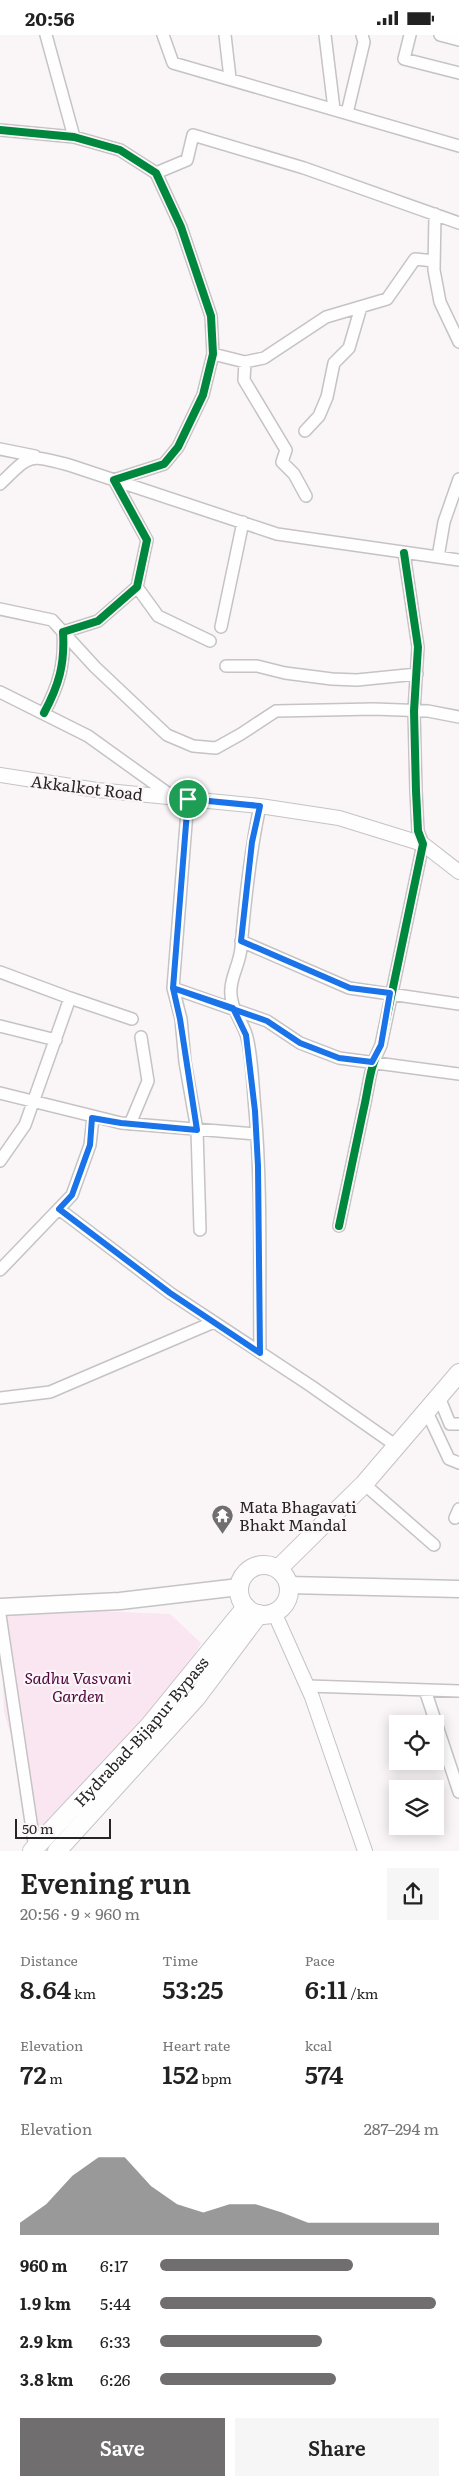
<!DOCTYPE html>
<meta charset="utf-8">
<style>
:root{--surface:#fff;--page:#f6f6f6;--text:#222;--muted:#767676;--accent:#706e6f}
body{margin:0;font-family:Literata,serif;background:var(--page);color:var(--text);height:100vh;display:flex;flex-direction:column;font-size:19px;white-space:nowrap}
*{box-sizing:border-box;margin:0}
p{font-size:16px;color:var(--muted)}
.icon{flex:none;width:28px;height:28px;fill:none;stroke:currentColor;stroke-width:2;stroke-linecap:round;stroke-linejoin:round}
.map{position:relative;height:1816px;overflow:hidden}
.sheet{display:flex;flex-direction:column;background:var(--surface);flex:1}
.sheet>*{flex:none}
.buttons{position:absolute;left:389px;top:1680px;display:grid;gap:10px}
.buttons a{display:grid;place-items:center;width:55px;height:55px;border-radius:0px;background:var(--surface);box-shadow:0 2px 12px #0003;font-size:25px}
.scale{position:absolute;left:15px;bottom:12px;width:96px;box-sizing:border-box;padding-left:5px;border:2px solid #262425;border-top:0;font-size:14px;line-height:18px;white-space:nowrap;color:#262425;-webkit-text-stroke:4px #fbf5f8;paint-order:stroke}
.pin{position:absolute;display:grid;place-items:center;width:42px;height:42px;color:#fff;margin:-21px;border:2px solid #fff;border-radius:50%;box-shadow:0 1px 5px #0007}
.round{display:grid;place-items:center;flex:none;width:52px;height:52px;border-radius:0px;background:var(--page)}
.head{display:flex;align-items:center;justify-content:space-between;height:85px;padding:0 20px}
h1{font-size:28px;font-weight:600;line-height:38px}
.figures{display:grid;grid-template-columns:repeat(3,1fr);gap:8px;height:85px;padding:5px 20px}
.figures div{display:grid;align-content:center}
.figures b{font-size:25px;font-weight:600}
.figures small{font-size:14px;font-weight:400}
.figures p{font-size:14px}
.chart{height:140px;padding:10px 20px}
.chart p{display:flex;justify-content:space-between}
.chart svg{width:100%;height:90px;margin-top:5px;fill:var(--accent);opacity:.7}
.action{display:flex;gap:10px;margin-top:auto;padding:10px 20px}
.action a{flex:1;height:58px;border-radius:0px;background:var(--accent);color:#fff;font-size:20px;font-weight:600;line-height:58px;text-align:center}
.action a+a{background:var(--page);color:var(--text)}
ul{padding:0 20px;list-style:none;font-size:16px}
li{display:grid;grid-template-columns:80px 60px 1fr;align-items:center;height:38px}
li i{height:12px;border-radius:6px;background:var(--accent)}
.status{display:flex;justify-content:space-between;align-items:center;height:35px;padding:0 25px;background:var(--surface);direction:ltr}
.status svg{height:14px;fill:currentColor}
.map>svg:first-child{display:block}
</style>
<div class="status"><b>20:56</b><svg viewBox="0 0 49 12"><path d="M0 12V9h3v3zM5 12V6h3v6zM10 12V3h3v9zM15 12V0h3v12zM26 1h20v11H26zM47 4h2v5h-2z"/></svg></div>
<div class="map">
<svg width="459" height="1816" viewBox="0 0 459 1816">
<rect width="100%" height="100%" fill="#faf6f8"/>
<path fill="#fae6f1" d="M0,1572L170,1579L201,1608L177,1652L42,1805L4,1677Z"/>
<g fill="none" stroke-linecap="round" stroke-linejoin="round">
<defs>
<path id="minor" d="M46,0L74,102
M163,0L173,28L459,111
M225,0L230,43
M325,0L334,74
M410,0L404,24L459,38
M440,0L459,5
M347,78L364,7L362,0
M0,95L74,102L120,115L156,138L181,192L211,281L213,319L203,360L178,412L164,429L114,445L147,505L137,552L98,586L63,597C65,629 59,650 44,678
M156,138L187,125L193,100L304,133L459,188
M435,179L434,235L440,267L459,307
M213,319L245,327L264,323L326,282L387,264L415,224L434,226
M245,327L244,345L286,415L282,427L294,439L306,461
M305,396L319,381L327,362L334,328L349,313L361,272
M0,414L35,421
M0,449C31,419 27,419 69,430L277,499L459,525
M438,522L444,487L459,444
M137,552L158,581L210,606
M0,574L52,585L95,632L167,700L193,711L216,713L241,699L276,676L374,674L428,676L459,682
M221,592L243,487
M226,631H257L285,638L332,644L357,645L417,639
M0,657L88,701L173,762
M188,764L173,953L181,984L185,1027L197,1095L200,1195
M241,906L349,953L459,969
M0,937L70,963L25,1090L0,1126
M173,953L267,986L300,1008L339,1023L459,1039
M70,963L132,984
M0,991L56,1005
M0,1058L121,1088L256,1099
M130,1089L148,1046L141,1002
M59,1174L170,1258L311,1351L398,1412
M339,1191C347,1153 355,1115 363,1077C369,1052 369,1033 381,1010L423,809L418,796L416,756L414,676L418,612L404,518
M0,1235L72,1160L90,1110L93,1083
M260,1317C259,1237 262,1155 255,1075C253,1055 252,1016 246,999C241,984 229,971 231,953C232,940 240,927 241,913C245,865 250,817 260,771
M439,1362L450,1389H459
M0,1363L50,1357L214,1287
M427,1377L449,1424L459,1428
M364,1449L434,1510
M455,1483L459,1474
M0,1580L35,1814
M308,1651L459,1656
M425,1655L459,1757"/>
<path id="tertiary" d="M0,740L97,755L260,771L339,783L423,809L459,837
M274,1577L312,1662L365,1816"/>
<path id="secondary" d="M288,1550L459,1554
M0,1572L120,1566L239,1552"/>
<g id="primary">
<circle cx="264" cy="1555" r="25"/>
<path d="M278,1534L364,1449L459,1338"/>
<path id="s1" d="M32,1816L149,1691L246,1572"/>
<path d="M57,1816L196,1663L259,1579"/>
</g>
</defs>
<use href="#minor" stroke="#c5c3c4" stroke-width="14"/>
<use href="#tertiary" stroke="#c5c3c4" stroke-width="16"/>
<use href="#secondary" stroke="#c5c3c4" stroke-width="19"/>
<use href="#primary" stroke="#c5c3c4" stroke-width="20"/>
<use href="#minor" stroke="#fefefe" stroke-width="11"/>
<use href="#tertiary" stroke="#fefefe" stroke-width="14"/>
<use href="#secondary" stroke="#fefefe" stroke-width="16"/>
<use href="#primary" stroke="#fefefe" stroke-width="18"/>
<defs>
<path id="cycleway" d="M0,95L74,102L120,115L156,138L181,192L211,281L213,319L203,360L178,412L164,429L114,445L147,505L137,552L98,586L63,597C65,629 59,650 44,678
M339,1191C347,1153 355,1115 363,1077C369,1052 369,1033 381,1010L423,809L418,796L416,756L414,676L418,612L404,518"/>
</defs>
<use href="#cycleway" stroke="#fbf5f8" stroke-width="11"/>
<use href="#cycleway" stroke="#00873e" stroke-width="8"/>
</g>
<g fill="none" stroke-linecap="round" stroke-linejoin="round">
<defs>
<path id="route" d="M188,764L173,953L233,973L246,1000L255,1076L258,1131L260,1318L170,1258L59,1174L72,1160L90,1110L92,1083L121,1088L197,1095L180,984L173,953L267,986L300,1008L339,1023L372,1027L381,1010L390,958L350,953L241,906L252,807L260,771L188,764"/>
</defs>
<use href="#route" stroke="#fff" stroke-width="10"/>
<use href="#route" stroke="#1a73e8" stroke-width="6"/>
</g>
<defs>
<symbol id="temple-pin" viewBox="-11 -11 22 30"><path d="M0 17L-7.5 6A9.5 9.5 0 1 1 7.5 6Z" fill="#706e6f" stroke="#fbf5f8"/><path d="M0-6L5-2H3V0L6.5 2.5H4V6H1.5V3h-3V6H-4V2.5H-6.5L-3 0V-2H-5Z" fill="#fff"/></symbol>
</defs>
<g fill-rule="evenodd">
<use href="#temple-pin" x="210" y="1468" width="25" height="34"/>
</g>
<g text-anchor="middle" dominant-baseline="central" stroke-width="4.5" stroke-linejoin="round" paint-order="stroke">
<g font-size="16" fill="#262425" stroke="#fbf5f8">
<text transform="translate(87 752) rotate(7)">Akkalkot Road</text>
<text stroke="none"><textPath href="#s1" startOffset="162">Hydrabad-Bijapur Bypass</textPath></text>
</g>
<g font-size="16" fill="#262425" stroke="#fbf5f8" text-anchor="start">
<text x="239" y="1471">Mata Bhagavati<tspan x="239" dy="18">Bhakt Mandal</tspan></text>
</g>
<g font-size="16" font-style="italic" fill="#50063d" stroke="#fbf5f8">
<text x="78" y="1642">Sadhu Vasvani<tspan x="78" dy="18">Garden</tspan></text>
</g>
</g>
</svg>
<div class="buttons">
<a><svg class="icon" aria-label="locate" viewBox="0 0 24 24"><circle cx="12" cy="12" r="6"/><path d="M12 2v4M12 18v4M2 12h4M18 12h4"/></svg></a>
<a><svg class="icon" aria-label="layers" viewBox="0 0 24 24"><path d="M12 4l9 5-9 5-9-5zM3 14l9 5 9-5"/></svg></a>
</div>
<div class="scale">50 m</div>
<div class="pin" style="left:188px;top:764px;background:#1e9e55"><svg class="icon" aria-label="arrive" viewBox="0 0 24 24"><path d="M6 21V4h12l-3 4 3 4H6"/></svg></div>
</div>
<section class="sheet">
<div class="head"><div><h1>Evening run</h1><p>20:56 · 9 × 960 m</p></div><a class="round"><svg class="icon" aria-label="share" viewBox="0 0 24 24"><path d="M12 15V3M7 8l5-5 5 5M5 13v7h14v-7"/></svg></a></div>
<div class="figures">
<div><p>Distance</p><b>8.64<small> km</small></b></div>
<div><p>Time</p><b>53:25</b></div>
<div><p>Pace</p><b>6:11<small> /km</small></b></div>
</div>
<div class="figures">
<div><p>Elevation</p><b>72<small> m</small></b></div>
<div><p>Heart rate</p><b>152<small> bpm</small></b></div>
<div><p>kcal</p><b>574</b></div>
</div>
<div class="chart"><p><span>Elevation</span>287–294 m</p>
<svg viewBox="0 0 160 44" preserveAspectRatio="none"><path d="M0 44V38L10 29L20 15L30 6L40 6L50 20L60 29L70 33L80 29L90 29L100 33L110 38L120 38L130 38L140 38L150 38L160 38V44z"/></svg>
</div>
<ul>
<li><b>960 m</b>6:17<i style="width:69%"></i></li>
<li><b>1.9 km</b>5:44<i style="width:99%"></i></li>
<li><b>2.9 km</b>6:33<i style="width:58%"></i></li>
<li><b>3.8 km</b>6:26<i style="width:63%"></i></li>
</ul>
<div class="action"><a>Save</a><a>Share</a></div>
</section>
